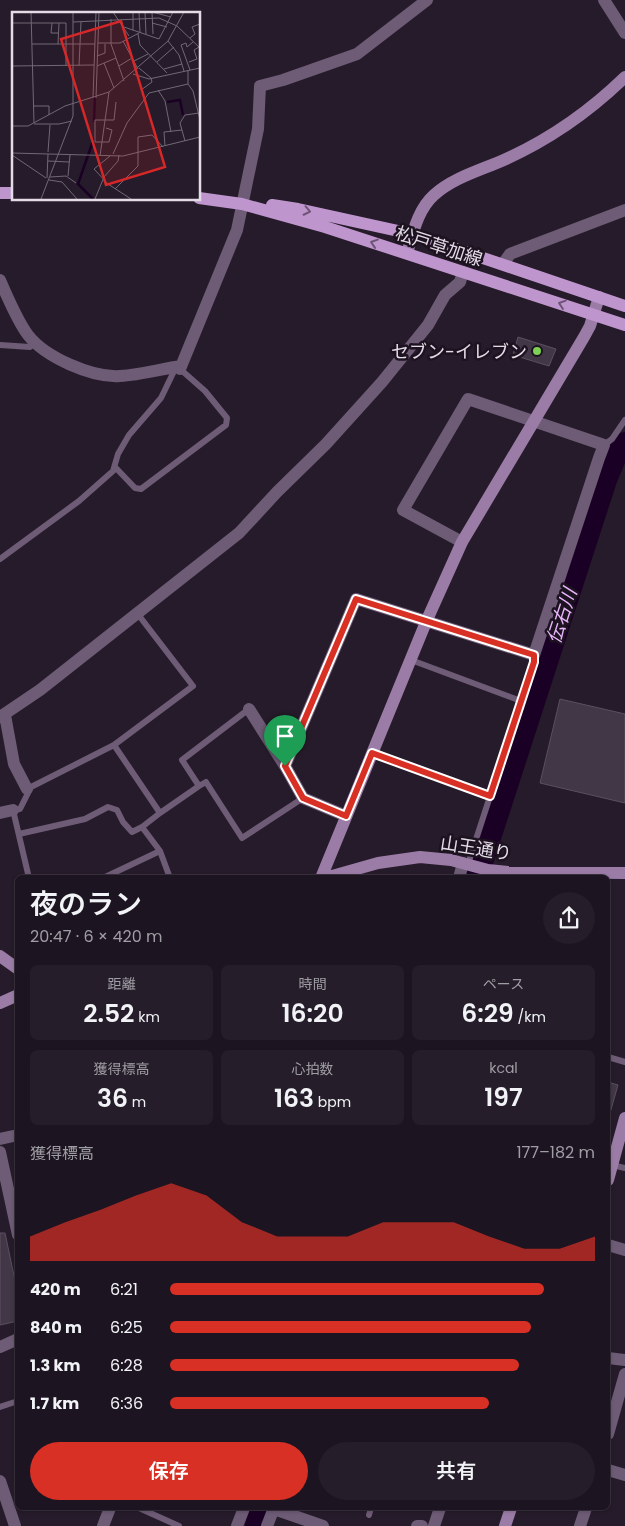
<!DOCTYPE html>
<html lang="ja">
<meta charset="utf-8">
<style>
:root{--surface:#1c1420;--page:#251d29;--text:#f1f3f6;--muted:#a09ea5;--line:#3a333e;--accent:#d93025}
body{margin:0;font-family:Poppins,"Noto Sans JP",sans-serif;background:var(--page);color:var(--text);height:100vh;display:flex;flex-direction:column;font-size:19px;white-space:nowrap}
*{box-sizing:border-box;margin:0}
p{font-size:16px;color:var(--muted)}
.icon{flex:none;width:28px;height:28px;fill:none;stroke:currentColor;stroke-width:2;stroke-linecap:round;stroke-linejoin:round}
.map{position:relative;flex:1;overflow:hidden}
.details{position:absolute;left:15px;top:875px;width:595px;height:635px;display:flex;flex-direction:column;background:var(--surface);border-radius:8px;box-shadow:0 1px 4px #0004,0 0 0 1px var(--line)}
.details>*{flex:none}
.pin{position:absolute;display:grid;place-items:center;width:42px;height:42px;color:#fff;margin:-51px -21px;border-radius:50% 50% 50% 0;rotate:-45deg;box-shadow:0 0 5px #0007}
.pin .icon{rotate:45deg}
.round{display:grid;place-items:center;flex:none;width:52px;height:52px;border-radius:26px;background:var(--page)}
.head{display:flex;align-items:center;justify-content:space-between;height:85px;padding:0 15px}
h1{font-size:28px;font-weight:600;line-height:38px}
.figures{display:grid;grid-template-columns:repeat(3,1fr);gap:8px;height:85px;padding:5px 15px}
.figures div{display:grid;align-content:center;border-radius:8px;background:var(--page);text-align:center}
.figures b{font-size:25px;font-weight:600}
.figures small{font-size:14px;font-weight:400}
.figures p{font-size:14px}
.chart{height:140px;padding:10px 15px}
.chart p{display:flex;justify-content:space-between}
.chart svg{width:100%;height:90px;margin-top:5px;fill:var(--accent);opacity:.7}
.action{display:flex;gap:10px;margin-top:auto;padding:10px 15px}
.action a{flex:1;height:58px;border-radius:30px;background:var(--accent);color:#fff;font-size:20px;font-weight:600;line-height:58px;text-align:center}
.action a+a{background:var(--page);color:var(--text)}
ul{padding:0 15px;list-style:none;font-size:16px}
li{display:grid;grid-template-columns:80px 60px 1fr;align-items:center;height:38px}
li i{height:12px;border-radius:6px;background:var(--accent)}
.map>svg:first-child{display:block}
</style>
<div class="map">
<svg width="625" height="1526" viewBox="0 0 625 1526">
<rect width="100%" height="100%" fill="#261b2a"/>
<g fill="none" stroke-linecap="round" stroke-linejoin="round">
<path stroke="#1b0025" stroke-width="22" d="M477,878L606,480L616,456L625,443
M256,1526L262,1508"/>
</g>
<path fill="#423747" stroke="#5b4f60" d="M518,337L556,349L549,366L513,355Z
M560,699L625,714V803L540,783Z
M608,1082L618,1085L610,1113H608Z
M0,1233H5L18,1295V1321L0,1325Z"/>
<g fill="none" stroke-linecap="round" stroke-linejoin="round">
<path stroke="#6e5b76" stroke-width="6" d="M0,345L30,347L36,342
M604,445L612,439L625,420
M115,467L135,488L141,489L226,425L227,418L205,391L180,369
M0,559L79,501L113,471L118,454L129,435L161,398L176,367
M137,613L193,686L114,745L160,813L142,827L160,851L170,878
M411,660L521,701
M249,709L182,760L199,786L206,782L242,838L303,798
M372,753L489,796
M160,813L199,786
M19,834L85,819L108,807L117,810L123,822L132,832L142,827
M468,864L534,661V655
M29,878L13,810L20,809L28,793L27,789L114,745
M103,878L160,851
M608,1057L625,1062
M612,1165L625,1168
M0,1407L18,1401
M139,1508L179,1526
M369,1515L371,1508"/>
<path stroke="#6e5b76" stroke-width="12" d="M604,0L625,33
M503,264L510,254L625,210
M0,280C6,294 19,323 28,335C45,357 92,378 120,376C140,375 161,369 181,366
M180,369L237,230L258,129L260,86L283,80L357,54L427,0
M249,709L285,766L303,798L346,816
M5,715L14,764L27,789
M0,717L40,690L239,533L277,492L326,444L382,382L428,325L445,295L460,282L463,272
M285,766L356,599L534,655L599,458L604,445L468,399L403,510L462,542
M0,813L13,810
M459,878L463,863
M0,1139L18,1135
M0,1152L18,1235
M608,1245L625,1250
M0,1347L18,1339
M608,1358L625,1360
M608,1434L625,1374
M608,1470L625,1475
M0,1481L15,1526
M274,1509L323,1526
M103,1526L110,1508
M237,1526L244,1508
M267,1526L274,1508
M417,1526H422
M434,1526L440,1508
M580,1526L586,1508"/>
<path stroke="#9b7ca7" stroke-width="12" d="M407,253C413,233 418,209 434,195C454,177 482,170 506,159C550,139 590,111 625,77
M321,878L426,622L462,542L584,337L590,326L599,297
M325,878L378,863L420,857L451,860L488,870L508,872L625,873
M0,956L18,969
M0,1003L18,995
M608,1180L625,1118
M505,1526L511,1508"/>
<path stroke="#be96cd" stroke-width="12" d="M0,193H14
M199,198L242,204L325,227L625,325
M272,205L298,209L412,234L625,306"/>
</g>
<defs><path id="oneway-chevron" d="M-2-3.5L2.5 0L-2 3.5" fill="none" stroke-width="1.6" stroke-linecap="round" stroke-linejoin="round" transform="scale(1.25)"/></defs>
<g stroke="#6d5476">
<use href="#oneway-chevron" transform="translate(307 211) rotate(12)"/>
<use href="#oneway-chevron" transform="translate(374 243) rotate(-162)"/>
<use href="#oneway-chevron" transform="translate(562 304) rotate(-161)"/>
</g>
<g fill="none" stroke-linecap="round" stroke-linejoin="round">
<defs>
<path id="route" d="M356,599L534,655V662L490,796L372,753L346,816L303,798L285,766Z"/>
</defs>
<use href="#route" stroke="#fff" stroke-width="10"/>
<use href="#route" stroke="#d93025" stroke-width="6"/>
</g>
<circle fill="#7dd153" stroke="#1c1220" stroke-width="2" cx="537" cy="351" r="5"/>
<g text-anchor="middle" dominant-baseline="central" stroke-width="5" stroke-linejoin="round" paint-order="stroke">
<g font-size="18" fill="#e3dbe6" stroke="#1c1220">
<text transform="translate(439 246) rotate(18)">松戸草加線</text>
<text transform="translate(476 848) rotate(9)">山王通り</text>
</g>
<g font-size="18" fill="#e3dbe6" stroke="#1c1220" text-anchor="end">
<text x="527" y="351">セブン-イレブン</text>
</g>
<g font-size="19" font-style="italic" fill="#e8b5fb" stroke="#1c1220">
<text transform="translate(562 616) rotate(-72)">伝右川</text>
</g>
</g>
<g transform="translate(12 12)">
<rect width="188" height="188" fill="#261b2a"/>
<path fill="none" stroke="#1b0025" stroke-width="2.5" d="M155,90L168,88L171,103M82,110L83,83M81,187L66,172L82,126"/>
<path fill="none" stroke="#726875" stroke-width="1" d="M19,0L22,111M101,0L117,24M121,0V18M127,0L128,21M133,0L134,22M140,0L141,22M140,0L159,5M99,7V32L112,69M61,10L147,6L165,14L188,36M0,11H54V54M40,11L39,21H47M140,11L155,15M112,15L147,27L161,0M126,22L128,33L155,61M178,26L183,22L180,15L188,12M111,29L126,57M156,29L167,43L172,59M86,31H108L127,21M20,32H83M46,32L47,11M85,44L93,41V32M122,49L136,42M145,50L162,35M177,50L185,47L182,38L187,35M92,51L102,76M0,54L82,53M67,54L69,10M85,54L104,46M107,54L120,46M127,56L139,66M152,57L170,52M176,58V72L181,79L188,108M178,58L169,33L174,31L175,35L181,30M121,62L137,67L188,56M129,78L140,70L139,66M146,78L153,89L159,120M81,86L84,0M84,86L87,0M22,94H37V103M22,112H47L60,109M0,114H16L53,94L97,80L156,29L172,0M94,116L100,118L97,130H83V108H102L104,90M126,125L140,123L151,135M173,129L168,111L173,103L187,101M153,134L152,120L170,118M36,140L38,113M0,141L111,144L188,125M101,142L115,111L137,81L176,72M0,143L34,166M88,144L97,80M98,144L82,157L96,172L119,187M36,149L57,150M56,164L58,143M38,165L54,164L64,171M35,166L36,142M37,168L50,170L65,187M103,177L126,154V125M29,187L61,104V0M83,187L92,165L106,149L107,143"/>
<path fill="#d62828" fill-opacity="0.15" stroke="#d62828" stroke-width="2.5" d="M109,9L153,155L94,173L49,27Z"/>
<rect width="188" height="188" fill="none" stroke="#e3dbe6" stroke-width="2.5"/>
</g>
</svg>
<div class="pin" style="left:285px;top:766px;background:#1e9e55"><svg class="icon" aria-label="arrive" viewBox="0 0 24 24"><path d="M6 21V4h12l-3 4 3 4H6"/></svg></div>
<section class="details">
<div class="head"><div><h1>夜のラン</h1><p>20:47 · 6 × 420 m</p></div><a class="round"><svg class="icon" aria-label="share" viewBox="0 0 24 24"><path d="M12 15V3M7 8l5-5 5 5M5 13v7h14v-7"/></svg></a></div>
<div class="figures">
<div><p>距離</p><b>2.52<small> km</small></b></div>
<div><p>時間</p><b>16:20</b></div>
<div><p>ペース</p><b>6:29<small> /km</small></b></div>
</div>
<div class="figures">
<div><p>獲得標高</p><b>36<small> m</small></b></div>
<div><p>心拍数</p><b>163<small> bpm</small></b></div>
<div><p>kcal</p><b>197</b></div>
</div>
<div class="chart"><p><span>獲得標高</span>177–182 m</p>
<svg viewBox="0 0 160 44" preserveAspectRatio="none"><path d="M0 44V32L10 25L20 19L30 12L40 6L50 12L60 25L70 32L80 32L90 32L100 25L110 25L120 25L130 32L140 38L150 38L160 32V44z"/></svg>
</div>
<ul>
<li><b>420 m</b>6:21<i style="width:88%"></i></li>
<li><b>840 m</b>6:25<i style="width:85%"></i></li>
<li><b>1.3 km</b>6:28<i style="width:82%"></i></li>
<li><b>1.7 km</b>6:36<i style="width:75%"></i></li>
</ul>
<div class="action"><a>保存</a><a>共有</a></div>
</section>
</div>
